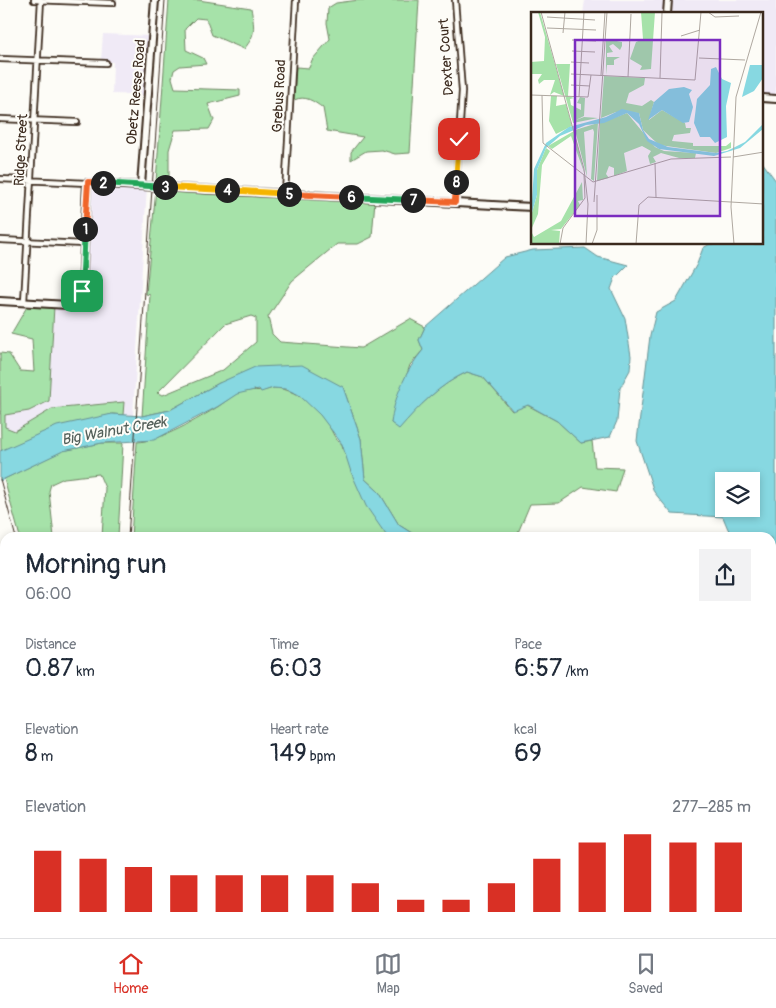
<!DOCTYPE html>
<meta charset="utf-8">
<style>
:root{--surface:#fff;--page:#f2f2f3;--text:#1f2937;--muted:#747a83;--line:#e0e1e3;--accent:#d93025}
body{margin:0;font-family:Pangolin,sans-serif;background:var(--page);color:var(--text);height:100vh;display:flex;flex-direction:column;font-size:19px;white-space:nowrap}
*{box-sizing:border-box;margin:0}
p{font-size:16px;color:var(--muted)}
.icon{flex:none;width:28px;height:28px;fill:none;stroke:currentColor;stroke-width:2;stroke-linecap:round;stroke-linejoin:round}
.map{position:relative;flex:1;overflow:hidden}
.sheet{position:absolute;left:0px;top:532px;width:776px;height:406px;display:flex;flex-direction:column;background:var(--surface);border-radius:15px 15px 0 0;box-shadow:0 2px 8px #0003}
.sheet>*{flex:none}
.buttons{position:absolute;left:715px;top:472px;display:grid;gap:10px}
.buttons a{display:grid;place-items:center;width:45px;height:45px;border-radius:0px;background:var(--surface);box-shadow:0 2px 8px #0003;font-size:25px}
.pin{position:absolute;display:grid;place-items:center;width:42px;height:42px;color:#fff;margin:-21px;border-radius:10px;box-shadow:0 2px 8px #0006}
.km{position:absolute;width:25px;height:25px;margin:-12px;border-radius:50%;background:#222;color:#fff;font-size:14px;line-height:25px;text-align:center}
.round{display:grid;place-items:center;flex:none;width:52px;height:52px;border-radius:0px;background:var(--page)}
.headline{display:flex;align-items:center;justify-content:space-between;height:85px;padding:0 25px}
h1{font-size:28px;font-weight:600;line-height:38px}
.metrics{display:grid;grid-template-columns:repeat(3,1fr);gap:8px;height:85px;padding:5px 25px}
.metrics div{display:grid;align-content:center}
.metrics b{font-size:25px;font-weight:600}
.metrics small{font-size:14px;font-weight:400}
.metrics p{font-size:14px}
.chart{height:140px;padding:10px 25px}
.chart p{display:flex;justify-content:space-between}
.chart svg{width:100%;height:90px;margin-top:5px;stroke:var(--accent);stroke-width:6}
.dock{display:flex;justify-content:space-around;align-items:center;height:70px;border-top:1px solid var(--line);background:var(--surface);font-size:14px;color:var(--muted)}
.dock a{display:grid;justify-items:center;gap:2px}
.dock .on{color:var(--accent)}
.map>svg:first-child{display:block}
</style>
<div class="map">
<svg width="776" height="938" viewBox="0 0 776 938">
<rect width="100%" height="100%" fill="#fdfcf7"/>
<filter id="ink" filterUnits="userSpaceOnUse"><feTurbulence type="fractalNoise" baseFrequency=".02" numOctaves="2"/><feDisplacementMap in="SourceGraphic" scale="10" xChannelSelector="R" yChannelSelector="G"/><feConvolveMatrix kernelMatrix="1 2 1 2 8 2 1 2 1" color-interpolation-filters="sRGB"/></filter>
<g filter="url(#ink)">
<path fill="#f0eaf6" d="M585,0H776V96L762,95V14H583Z
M103,34L151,36L146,95L112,94L113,62L101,61Z
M98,185L147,187L133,415H123V402L52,409L15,431L5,428V415L29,411L49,401L54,306L82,299L89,191Z
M776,627V938H339V934H771V628Z
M103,934H335L334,938H102Z"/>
<path fill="#a6e2a9" stroke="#708664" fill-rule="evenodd" d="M169,0H198L251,8C254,26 257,34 244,49L212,35L206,19L196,18L185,29L186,50L203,58L206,64L180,66L174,70L172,78L175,88L240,90V96L208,104L214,120L209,129L175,130L169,150V183L156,182Z
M359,0H419L410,153L395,154L382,150L366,151L351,160V152L363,137L327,131L323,108C313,101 306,95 294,100L296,67L309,68L312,60L330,39L327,23L328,8L336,3Z
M156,188L375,200L372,237L358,244H337L292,281L268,317L272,334L280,342L361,348L410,319L425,327L419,340L423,350L410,365L391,423L399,428C419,406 439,385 467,372L483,377L512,411L527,405L557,421L581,443L592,441L595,467L623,468L616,492L583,487L559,503L530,504L517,535L532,537H418L399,525L379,492L365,479L361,439L343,387L219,383L170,410L142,416L150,295L146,294ZM251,316L256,318V342L223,370L163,395L157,393L225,324Z
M28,305L54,306L49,401L29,411L5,415V427L15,431L52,409L124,402L123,415L112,414L1,451L0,353L9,354L20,371L34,372L32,339L11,334Z
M273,388C296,388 316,407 329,426C333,433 335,440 342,444L343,450L388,536L391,537L131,538L137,442C161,441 198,419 219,406C225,402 232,396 238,393C250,388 261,393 273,388Z
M102,443H123L118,537H102L105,488L99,474L64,478L51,484L49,491L54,537H20L4,479L62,451Z
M5,837V904L0,911V849Z"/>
<path fill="#87d8e1" stroke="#699293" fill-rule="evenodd" d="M762,162L776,181V546H771V538L736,537L728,529L723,517L672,514L654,492L637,441L650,336L656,312L676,301L697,264L703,248L710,244H762ZM724,481H751V509H724Z
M585,248L598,257L628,265L615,278L611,289L625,318L631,356L630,370L620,388L617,421L610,437L581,443L557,421L528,405L513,411L483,377L467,372C439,385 419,406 399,429L391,423C394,397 406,370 423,350L419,340L425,327L505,257L533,250Z
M302,365L343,387L361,439L365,479L379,492L399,525L418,537H391L386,535L366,506L351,472L342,444L320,415L299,395L286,389L273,388L261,392L259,389L237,394L217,407L154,440L102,443L63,451L0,481V451L57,426L112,414L142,416L170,410L219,383L255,367Z"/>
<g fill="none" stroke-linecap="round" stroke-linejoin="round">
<defs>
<path id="street" d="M34,0L113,3
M455,0L462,91L455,202
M0,59L106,63
M0,119L77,122
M0,179L87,183
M285,193L296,0
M0,240L84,244
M24,302L41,0
M771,856H776
M339,938V934"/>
<path id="secondary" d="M667,14L668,0
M762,98L776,99
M141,185L155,0
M0,301L68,305L78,301L82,291L87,183L532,207
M771,628L776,627
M0,681L5,685
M0,925L5,918"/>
</defs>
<use href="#street" stroke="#3b2a1e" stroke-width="8"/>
<use href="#secondary" stroke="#3b2a1e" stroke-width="10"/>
<use href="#street" stroke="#fdfcf7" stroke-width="4.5"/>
<use href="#secondary" stroke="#fdfcf7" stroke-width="6"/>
<path stroke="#3b2a1e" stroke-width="1" d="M0,479L16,538
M128,538L165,0
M68,938V934
M98,938V934
M124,938L125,934"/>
</g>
</g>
<g fill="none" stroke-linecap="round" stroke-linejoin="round" filter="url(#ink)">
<defs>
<path id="split-1" d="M82,291L85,229"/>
<path id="split-2" d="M85,229L88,182L103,183"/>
<path id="split-3" d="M103,183L165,187"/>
<path id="split-4" d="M165,187L227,190"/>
<path id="split-5" d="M227,190L289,194"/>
<path id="split-6" d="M289,194L351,197"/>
<path id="split-7" d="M351,197L413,200"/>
<path id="split-8" d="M413,200L455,202L456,182"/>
<path id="split-9" d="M456,182L459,139"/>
</defs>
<use href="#split-1" stroke="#fff" stroke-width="10"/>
<use href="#split-2" stroke="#fff" stroke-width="10"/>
<use href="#split-3" stroke="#fff" stroke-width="10"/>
<use href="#split-4" stroke="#fff" stroke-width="10"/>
<use href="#split-5" stroke="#fff" stroke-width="10"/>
<use href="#split-6" stroke="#fff" stroke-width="10"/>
<use href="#split-7" stroke="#fff" stroke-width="10"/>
<use href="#split-8" stroke="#fff" stroke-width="10"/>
<use href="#split-9" stroke="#fff" stroke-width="10"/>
<use href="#split-1" stroke="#22a559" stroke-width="6"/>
<use href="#split-2" stroke="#f0652b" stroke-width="6"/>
<use href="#split-3" stroke="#22a559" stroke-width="6"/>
<use href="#split-4" stroke="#f5b400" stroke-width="6"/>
<use href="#split-5" stroke="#f5b400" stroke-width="6"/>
<use href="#split-6" stroke="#f0652b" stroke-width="6"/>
<use href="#split-7" stroke="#22a559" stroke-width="6"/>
<use href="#split-8" stroke="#f0652b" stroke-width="6"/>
<use href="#split-9" stroke="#f5b400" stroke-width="6"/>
</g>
<g text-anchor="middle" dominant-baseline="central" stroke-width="4" stroke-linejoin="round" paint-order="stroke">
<g font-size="14" fill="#3b2a1e" stroke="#fdfcf7">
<text transform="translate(446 57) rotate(-94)">Dexter Court</text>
<text transform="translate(136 92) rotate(-85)">Obetz Reese Road</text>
<text transform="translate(279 96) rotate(-87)">Grebus Road</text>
<text transform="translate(21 150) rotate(-87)">Ridge Street</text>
</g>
<g font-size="15" font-style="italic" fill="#525e58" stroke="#fdfcf7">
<text transform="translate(114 431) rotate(-10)">Big Walnut Creek</text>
</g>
</g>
<g transform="translate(531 12)">
<rect width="232" height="232" fill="#fdfcf7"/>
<path d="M7,0H9L33,84L23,80L19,83L24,68H13L8,72L7,68L11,62H0V50L13,49L14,25ZM110,0H124L120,57L109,58L111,54L99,47L105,30L112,27ZM75,27L91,30V34L89,38L82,32L78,34L82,40L76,41V45H89L83,48V53H76L75,63ZM25,52H39L37,84L43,86L39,87L40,93L50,98V92L46,91L49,85L54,86L53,104L45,108L53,105L67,106L42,111ZM73,64L114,66L113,73L98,81L95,91L111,94L120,88L123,90L118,108L131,98L154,111L155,116H160L159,121L143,123L141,129L162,131V134H195L200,130V136L185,141L128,133L112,118L108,101L85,100L70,106ZM20,84H26L25,94L35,92L41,114L25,122L18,109ZM96,101L124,135L133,139L165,141L164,146H148L130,141L122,145L125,150L119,152L117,144L120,139L111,134L93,141L96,159L83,164V156L78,154L75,162L78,166L66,169L69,111ZM67,111L63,169L60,167L63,120L62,117L53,120L56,165L44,118ZM43,119L54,163L40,124L21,137L17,134ZM15,136L19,139L11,153L7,202L0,218V204L6,183V158ZM51,170L52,188L47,189L49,193L30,217L20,218L29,219L28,232H0V219L3,225L30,209Z" fill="#a6e2a9"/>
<path d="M219,53H232V66L223,79L211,85ZM185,55L191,67L200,71L195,94L196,125L184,131L179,125H169L163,111L166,87L179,73L180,57ZM153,75L161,78L158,82L162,95L158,110L152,111L131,98L117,108L123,90L138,77ZM91,97L108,101L112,118L118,127L137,135L185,141L196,139L214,130L232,112V117L209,136L183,144L128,137L116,129L108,112L96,101L73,111L55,113L29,124L15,136L6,158V183L0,204L3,157L15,131L38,115L75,105Z" fill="#87d8e1"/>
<path fill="none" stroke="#afa8a0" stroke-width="1" d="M10,0L53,157L57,192L55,232M177,0L184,5L208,4M16,5L64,8M16,16L65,18M32,21L34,0M150,24L169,18M41,28L65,29M41,39L64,40M168,46L214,48M40,50L58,51M40,62L164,68L170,0M70,63L74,0M97,65L100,2M129,66L131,1M40,73L59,74M0,83L57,85L60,63M11,83L12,131L62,170L140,147L200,145M48,85L53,0M202,145L233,140M124,151L125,185M63,190L76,0M29,232L32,216L54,186L53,163M61,232L66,218V183M105,232L108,193L117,185L233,192M203,232L200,195L205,85L230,0"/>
<path fill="#7b2cbf" fill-opacity="0.15" stroke="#7b2cbf" stroke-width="2.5" d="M44,28H189V204H44Z"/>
<rect width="232" height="232" fill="none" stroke="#3b2a1e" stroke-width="2.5"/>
</g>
</svg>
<div class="buttons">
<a><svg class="icon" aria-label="layers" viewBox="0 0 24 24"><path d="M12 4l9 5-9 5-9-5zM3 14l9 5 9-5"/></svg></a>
</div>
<div class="pin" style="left:82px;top:291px;background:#1e9e55"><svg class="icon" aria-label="arrive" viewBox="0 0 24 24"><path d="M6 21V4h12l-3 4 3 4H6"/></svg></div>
<div class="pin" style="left:459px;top:139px;background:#d93025"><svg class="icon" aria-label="check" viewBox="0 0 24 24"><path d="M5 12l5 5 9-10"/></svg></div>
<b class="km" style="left:85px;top:229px">1</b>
<b class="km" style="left:103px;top:183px">2</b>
<b class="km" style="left:165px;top:187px">3</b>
<b class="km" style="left:227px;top:190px">4</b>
<b class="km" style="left:289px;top:194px">5</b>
<b class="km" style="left:351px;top:197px">6</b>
<b class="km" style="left:413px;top:200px">7</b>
<b class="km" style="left:456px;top:182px">8</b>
<section class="sheet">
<div class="headline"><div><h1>Morning run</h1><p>06:00</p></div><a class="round"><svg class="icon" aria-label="share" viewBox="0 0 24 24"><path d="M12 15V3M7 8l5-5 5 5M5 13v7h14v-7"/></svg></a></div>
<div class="metrics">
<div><p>Distance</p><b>0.87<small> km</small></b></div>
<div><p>Time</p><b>6:03</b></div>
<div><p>Pace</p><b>6:57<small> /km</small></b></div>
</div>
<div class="metrics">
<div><p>Elevation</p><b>8<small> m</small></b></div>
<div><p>Heart rate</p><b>149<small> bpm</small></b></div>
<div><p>kcal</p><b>69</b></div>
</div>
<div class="chart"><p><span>Elevation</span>277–285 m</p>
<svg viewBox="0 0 160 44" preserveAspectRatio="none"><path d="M5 44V14M15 44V18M25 44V22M35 44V26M45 44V26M55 44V26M65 44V26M75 44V30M85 44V38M95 44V38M105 44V30M115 44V18M125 44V10M135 44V6M145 44V10M155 44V10"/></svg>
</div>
</section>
</div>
<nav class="dock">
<a class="on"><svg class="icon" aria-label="home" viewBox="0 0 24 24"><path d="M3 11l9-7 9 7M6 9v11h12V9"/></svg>Home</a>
<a><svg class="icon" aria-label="map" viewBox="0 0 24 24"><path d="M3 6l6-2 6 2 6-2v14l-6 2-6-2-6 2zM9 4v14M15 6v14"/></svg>Map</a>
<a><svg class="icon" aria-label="saved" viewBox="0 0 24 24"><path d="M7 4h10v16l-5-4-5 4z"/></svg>Saved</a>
</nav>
